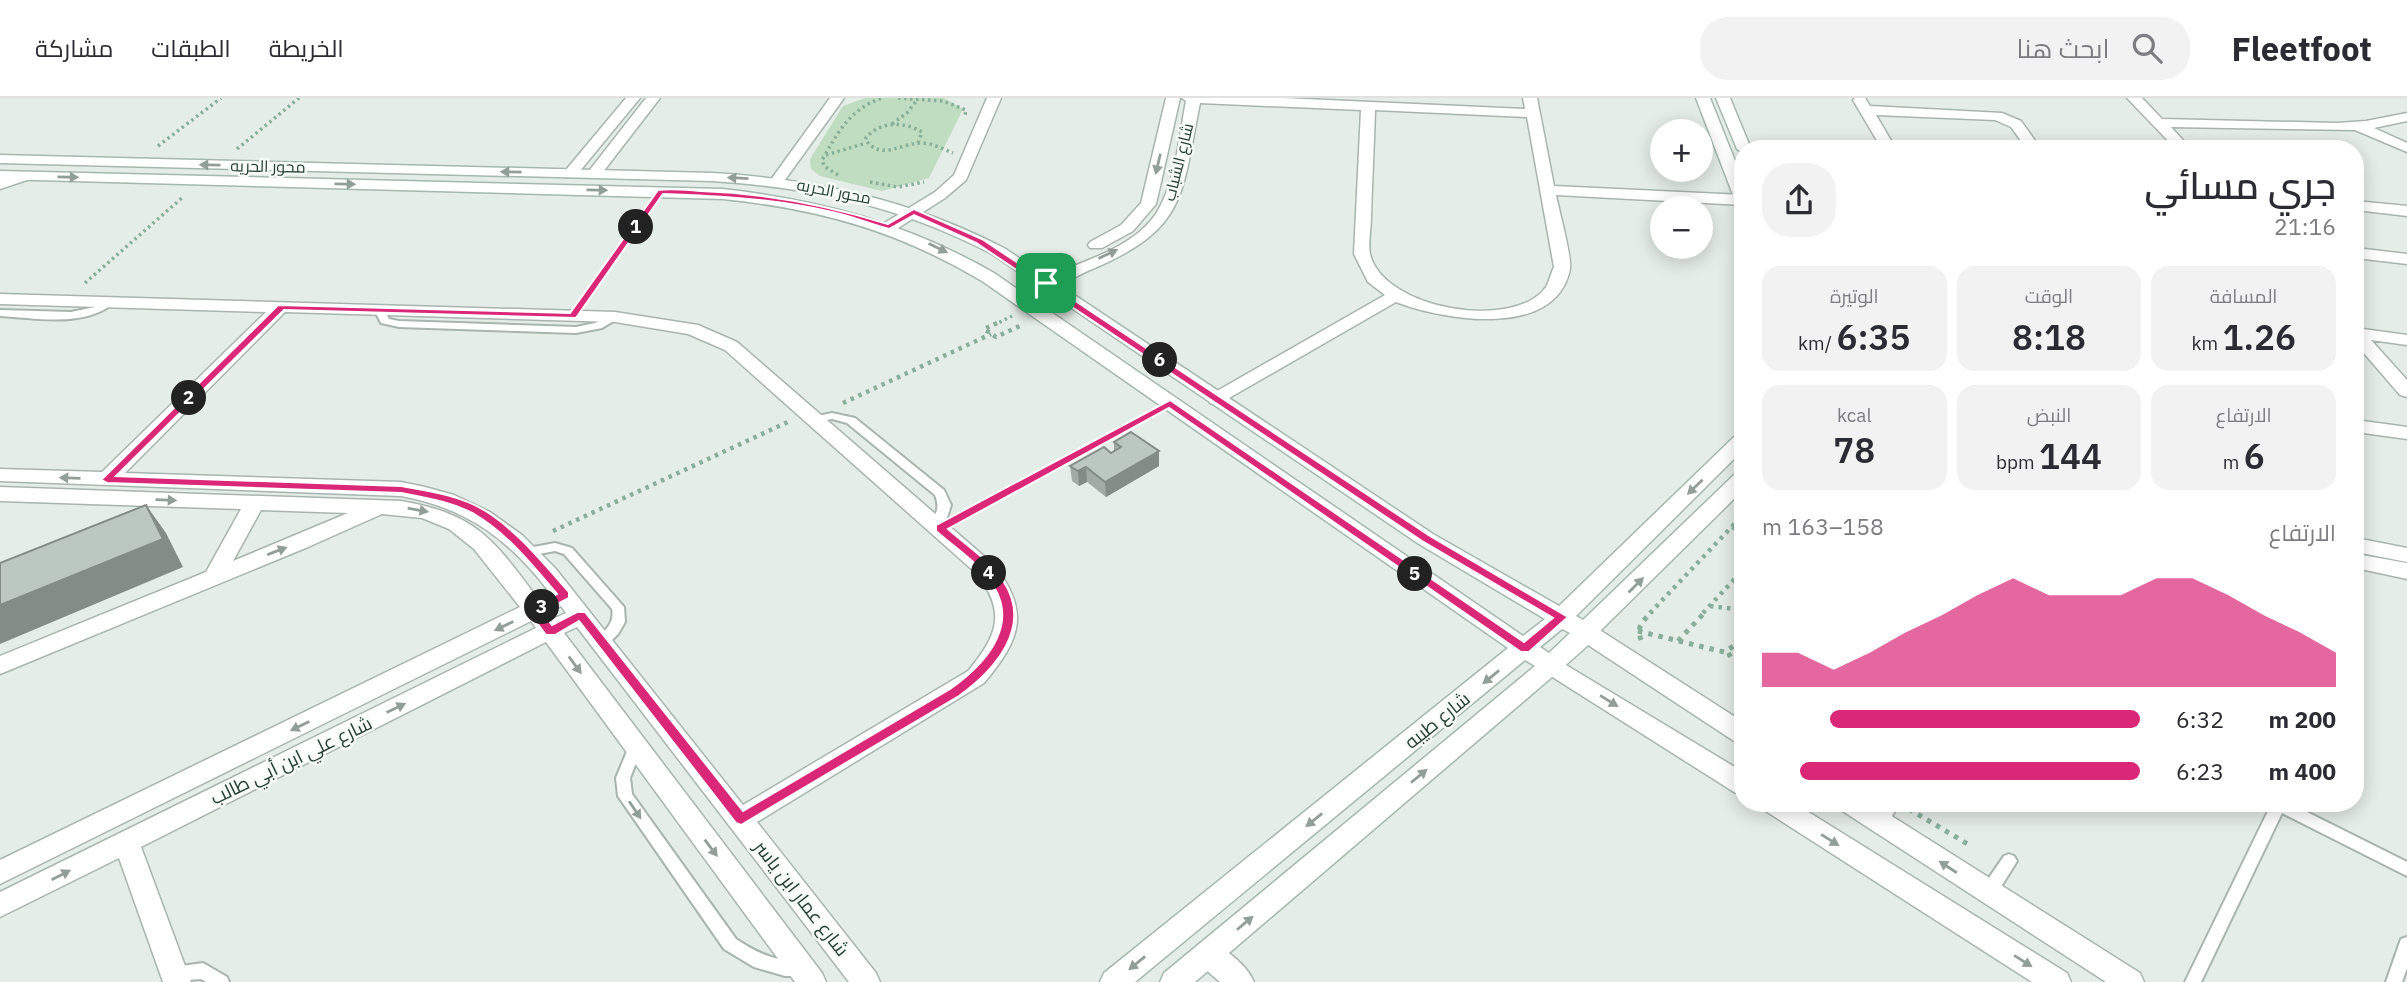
<!DOCTYPE html>
<html lang="ar">
<meta charset="utf-8">
<style>
:root{--surface:#fff;--page:#f2f2f3;--text:#2b2b33;--muted:#7c7c81;--line:#e1e1e2;--accent:#db2777}
body{margin:0;font-family:"IBM Plex Sans",Cairo,sans-serif;background:var(--page);color:var(--text);direction:rtl;height:100vh;display:flex;flex-direction:column;font-size:26px;white-space:nowrap}
*{box-sizing:border-box;margin:0}
p{font-size:23px;color:var(--muted)}
.icon{flex:none;width:38px;height:38px;fill:none;stroke:currentColor;stroke-width:2;stroke-linecap:round;stroke-linejoin:round}
.map{position:relative;flex:1;overflow:hidden;direction:ltr}
.sheet{position:absolute;left:1734px;top:42px;width:630px;height:672px;display:flex;flex-direction:column;background:var(--surface);border-radius:28px;box-shadow:0 4px 18px #0003;direction:rtl}
.sheet>*{flex:none}
.fabs{position:absolute;left:1650px;top:21px;display:grid;gap:14px}
.fabs a{display:grid;place-items:center;width:63px;height:63px;border-radius:50%;background:var(--surface);box-shadow:0 4px 18px #0003;font-size:35px}
.pin{position:absolute;display:grid;place-items:center;width:60px;height:60px;color:#fff;margin:-30px;border-radius:14px;box-shadow:0 4px 10px #0006}
.km{position:absolute;width:35px;height:35px;margin:-18px;border-radius:50%;background:#222;color:#fff;font-size:19px;line-height:35px;text-align:center}
.round{display:grid;place-items:center;flex:none;width:74px;height:74px;border-radius:28px;background:var(--page)}
.headline{display:flex;align-items:center;justify-content:space-between;height:119px;padding:0 28px}
h1{font-size:38px;font-weight:600;line-height:52px}
.figures{display:grid;grid-template-columns:repeat(3,1fr);gap:10px;height:119px;padding:7px 28px}
.figures div{display:grid;align-content:center;border-radius:18px;background:var(--page);text-align:center}
.figures b{font-size:35px;font-weight:600}
.figures small{font-size:19px;font-weight:400}
.figures p{font-size:19px}
.chart{height:196px;padding:14px 28px}
.chart p{display:flex;justify-content:space-between}
.chart svg{width:100%;height:126px;margin-top:7px;fill:var(--accent);opacity:.7}
ul{padding:0 28px;list-style:none;font-size:23px}
li{display:grid;grid-template-columns:112px 84px 1fr;align-items:center;height:52px}
li i{height:18px;border-radius:9px;background:var(--accent)}
header{display:flex;align-items:center;gap:42px;box-sizing:border-box;height:98px;padding:0 35px;background:var(--surface);border-bottom:2px solid var(--line)}
header strong{font-size:33px}
nav{display:flex;gap:38px;margin-inline-start:auto;font-size:24px}
.search{width:490px;height:63px;background:var(--page);display:flex;align-items:center;gap:18px;box-sizing:border-box;padding:0 24px;border-radius:28px;color:var(--muted);font-size:26px}
.map>svg:first-child{display:block}
</style>
<header>
<strong>Fleetfoot</strong>
<div class="search"><svg class="icon" aria-label="search" viewBox="0 0 24 24"><circle cx="10" cy="10" r="6"/><path d="M15 15l6 6"/></svg>ابحث هنا</div>
<nav><a>الخريطة</a><a>الطبقات</a><a>مشاركة</a></nav>
</header>
<div class="map">
<svg width="2407" height="884" viewBox="0 0 2407 884">
<rect width="100%" height="100%" fill="#e5ede8"/>
<path fill="#c0ddc1" d="M865,0H944L963,11L929,80L882,93L820,78L811,71L810,61L843,8Z"/>
<g fill="none" stroke-linecap="round" stroke-linejoin="round">
<defs>
<path id="lane" d="M110,201L115,204C85,230 36,220 0,218V212L71,214L95,209Z
M379,208L383,209L389,221L399,223L576,229L595,225L615,216L620,219L602,230L576,235L399,229L381,225L374,211Z
M832,315L855,320L944,392L951,407C948,417 946,427 935,430L929,426C937,415 940,410 935,397L847,325L832,321L817,324L811,321L813,319Z
M555,445L572,450L624,509L625,524L618,536L607,547H597L595,544C604,532 615,527 612,511L564,456L555,453L528,458L522,454L528,450Z
M635,644L640,646L642,650L630,680L632,696L736,841C751,851 764,858 782,862C790,863 797,862 805,865L807,870L805,875L799,878H785L754,869L724,851L618,698L616,680L630,646Z
M1883,705H1899C1894,715 1886,733 1873,728L1870,724Z
M2268,705H2289L2407,764V778L2282,715L2201,884H2185L2270,709Z
M2009,756L2014,758L2017,763L2014,768L1994,800L1988,802L1982,800L1980,795L1982,790L2004,758Z
M2407,839V870L2402,884H2386L2401,841Z
M203,865L227,879L229,884H206L201,881L173,883L167,880L165,875L167,870Z"/>
<path id="street" d="M626,0H640L575,79H565L563,76L565,73Z
M646,0H660L599,79H589L587,76L589,73Z
M830,0H844L782,86H772L770,83Z
M987,0H1001L966,82L945,100L895,132H883L881,129L883,126L935,94L954,77Z
M1166,0H1180L1156,106L1133,133L1102,150H1090L1088,147L1090,144L1121,127L1141,105Z
M1182,0H1283L1525,11L1523,0H1537L1554,88L1743,97V107L1556,97C1559,113 1572,158 1570,171C1556,242 1443,222 1396,204L1217,307L1210,305L1208,301L1210,297L1385,197L1368,184L1354,156L1361,12L1200,5C1181,98 1188,131 1090,172C1076,178 1055,192 1040,189L1038,185L1040,181C1078,165 1134,151 1157,114C1176,83 1179,39 1186,3ZM1375,12L1527,19L1554,169C1551,175 1549,184 1546,189C1514,234 1383,211 1370,156C1368,146 1371,130 1371,119C1372,83 1374,48 1375,12Z
M1855,0H1865L1870,8L2002,15L2021,23L2041,51H2027L2011,29L1995,22L1876,17L1896,51H1882L1853,2Z
M2127,0H2142L2162,21L2337,25L2366,23L2407,15V23L2374,30L2407,45V54L2355,32L2171,29L2191,51H2176Z
M25,74L30,75L32,78L30,81L0,91V81Z
M2356,103L2407,108V118L2356,112Z
M2356,150L2407,156V166L2356,160Z
M0,196L615,214L698,227L737,244L993,466C1031,513 1021,541 984,585L757,724L876,875L880,884H849L577,529L564,535L822,875L826,884H795L546,544L141,749L191,884H163L119,760L0,819V794L536,530L531,523L0,786V762L520,509L474,451L449,431L422,420L382,416L308,449L0,576V558L206,474L241,411L0,403V389L401,403C477,416 494,442 538,501L550,495C510,442 467,410 401,398L0,383V371L102,374L266,214L0,206ZM285,214L615,224L688,236L725,252L977,476C1007,515 997,538 968,573L743,707L555,470L522,437L490,414L454,397L425,389L401,384L125,375ZM261,412L348,415L233,463ZM561,508L566,515L553,521L549,515Z
M2356,230L2407,237V247L2371,242L2407,282V299L2400,297L2356,246Z
M2356,322L2407,329V341L2356,334Z
M2356,440L2407,450V464L2356,454Z
M2356,456L2407,465V481L2356,470Z
M1587,527L1595,529L1743,624V646L1734,643L1579,541L1576,535L1579,529Z
M1551,558L1743,674V697L1734,694L1543,573L1539,567L1543,561Z
M1760,705H1794L2067,875L2071,884H2032L1764,712Z
M1837,705H1871L2140,875L2144,884H2106L1841,712Z
M1208,843C1225,850 1247,867 1254,884H1220L1198,865L1194,856L1198,847Z"/>
<path id="secondary" d="M1696,0H1710L1743,83V107L1735,102Z
M1716,0H1730L1751,51H1743V55L1737,51Z
M0,57L712,75C816,81 911,102 1004,150L1433,436L1559,508L1736,337L1743,335V352L1576,518L1583,522L1736,375L1743,374V392L1598,535L1595,541L1559,573L1195,884H1160L1164,875L1535,568L1525,562L1135,884H1100L1104,875L1508,550L982,183C898,133 820,111 723,101L0,81V73L723,91C821,102 909,126 994,175L1523,538L1545,521L1419,446L992,156C900,108 815,90 712,83L0,65ZM1562,531L1570,535L1549,555L1540,549Z"/>
</defs>
<use href="#lane" stroke="#a8b5ae" stroke-width="4"/>
<use href="#street" stroke="#a8b5ae" stroke-width="3"/>
<use href="#secondary" stroke="#a4b8ad" stroke-width="3"/>
<path stroke="#88af99" stroke-width="3.5" stroke-dasharray="2.5 3.5" stroke-linecap="butt" d="M898,0L943,3L966,12L965,17
M892,26L907,15L918,1
M918,45L922,34C904,23 879,23 865,41C881,64 900,45 921,45C932,45 943,51 953,55
M158,48L221,0
M237,51L299,0
M826,57L866,45
M838,77L824,68L822,62C838,34 850,11 882,0
M870,84L898,89L924,84
M85,185L183,99
M584,202L650,110
M994,227L1012,218"/>
<path stroke="#88af99" stroke-width="4.5" stroke-dasharray="3.5 5" stroke-linecap="butt" d="M997,225L984,231L996,239L1024,226
M843,305L991,236
M961,419L1150,316
M1732,429L1743,434
M553,433L790,323
M1710,508L1743,512
M1650,515L1743,417
M1703,515L1743,472"/>
<path stroke="#88af99" stroke-width="5" stroke-dasharray="4.5 6" stroke-linecap="butt" d="M1638,533L1728,555
M1641,542C1636,528 1643,523 1652,514
M1678,543L1705,514
M1743,547L1737,546L1727,552L1732,562L1743,566
M1909,711L1971,748"/>
<use href="#lane" fill="#fff" fill-rule="evenodd"/>
<use href="#street" fill="#fff" fill-rule="evenodd"/>
<use href="#secondary" fill="#fff" fill-rule="evenodd"/>
</g>
<path fill="#a1aca5" d="M1114,344L1159,353V368L1106,399L1087,384L1079,388L1072,383L1070,368L1111,355L1114,353Z"/>
<path fill="#838c86" d="M1159,353V368L1106,399L1105,384Z
M1086,369L1087,384L1079,388L1078,373Z
M146,407L166,435L183,469L0,546V507Z"/>
<path fill="#bbc8c0" stroke="#838c86" stroke-width="2" d="M1131,334L1159,353L1105,384L1086,369L1078,373L1070,368L1104,349L1111,355L1121,349L1114,344Z
M146,407L163,441L0,507V465Z"/>
<defs><path id="oneway-solid" d="M-6-.8H1V-3.2L6.5 0L1 3.2V.8H-6Z" transform="scale(1.75)"/></defs>
<g fill="#929e98">
<use href="#oneway-solid" transform="translate(1158 66) rotate(103)"/>
<use href="#oneway-solid" transform="translate(210 67) rotate(-179)"/>
<use href="#oneway-solid" transform="translate(511 74) rotate(-179)"/>
<use href="#oneway-solid" transform="translate(68 79) rotate(1)"/>
<use href="#oneway-solid" transform="translate(738 80) rotate(-177)"/>
<use href="#oneway-solid" transform="translate(345 86) rotate(1)"/>
<use href="#oneway-solid" transform="translate(597 92) rotate(1)"/>
<use href="#oneway-solid" transform="translate(938 150) rotate(26)"/>
<use href="#oneway-solid" transform="translate(1108 156) rotate(-25)"/>
<use href="#oneway-solid" transform="translate(70 380) rotate(-178)"/>
<use href="#oneway-solid" transform="translate(1695 389) rotate(136)"/>
<use href="#oneway-solid" transform="translate(166 402) rotate(2)"/>
<use href="#oneway-solid" transform="translate(418 412) rotate(10)"/>
<use href="#oneway-solid" transform="translate(277 453) rotate(-21)"/>
<use href="#oneway-solid" transform="translate(1636 487) rotate(-45)"/>
<use href="#oneway-solid" transform="translate(504 528) rotate(154)"/>
<use href="#oneway-solid" transform="translate(575 567) rotate(54)"/>
<use href="#oneway-solid" transform="translate(1491 579) rotate(141)"/>
<use href="#oneway-solid" transform="translate(1609 603) rotate(32)"/>
<use href="#oneway-solid" transform="translate(396 610) rotate(-26)"/>
<use href="#oneway-solid" transform="translate(300 628) rotate(154)"/>
<use href="#oneway-solid" transform="translate(1419 678) rotate(-40)"/>
<use href="#oneway-solid" transform="translate(635 712) rotate(56)"/>
<use href="#oneway-solid" transform="translate(1314 722) rotate(141)"/>
<use href="#oneway-solid" transform="translate(1830 742) rotate(32)"/>
<use href="#oneway-solid" transform="translate(711 750) rotate(53)"/>
<use href="#oneway-solid" transform="translate(1948 769) rotate(-147)"/>
<use href="#oneway-solid" transform="translate(61 777) rotate(-27)"/>
<use href="#oneway-solid" transform="translate(1245 825) rotate(-40)"/>
<use href="#oneway-solid" transform="translate(2023 863) rotate(32)"/>
<use href="#oneway-solid" transform="translate(1137 865) rotate(141)"/>
</g>
<path fill="#db2777" stroke="#fff" stroke-width="2" fill-rule="evenodd" d="M658,92C672,90 687,92 701,93C766,95 827,107 888,126L914,111L982,141L1430,438L1568,519L1529,554H1521L1169,310L948,431C966,447 991,463 1004,484C1033,529 995,572 959,598L741,727L736,725L579,523L555,537H546L528,513L557,496C533,468 507,435 474,416C452,404 426,400 401,395L107,385L101,382L278,207L570,215ZM663,96C720,98 776,101 832,114C851,118 870,126 889,131L914,117L976,145L1422,443L1553,520L1524,544L1170,302L936,427V433C955,450 982,467 994,489C1019,531 982,568 950,591L743,713L585,514H577L552,527L542,514L569,500V494C543,465 517,432 484,412C459,397 428,393 401,388L116,378L284,212L576,220Z"/>
<g text-anchor="middle" dominant-baseline="central" stroke-width="5" stroke-linejoin="round" paint-order="stroke">
<g font-size="16" fill="#253e32" stroke="#f6faf7">
<text transform="translate(1178 64) rotate(-76)">شارع الشباب</text>
<text transform="translate(268 68) rotate(1)">محور الحريه</text>
<text transform="translate(834 93) rotate(11)">محور الحريه</text>
</g>
<g font-size="19" fill="#253e32" stroke="#f6faf7">
<text transform="translate(1437 622) rotate(-39)">شارع طيبه</text>
<text transform="translate(291 662) rotate(-26)">شارع علي ابن أبي طالب</text>
<text transform="translate(802 800) rotate(52)">شارع عمار ابن ياسر</text>
</g>
</g>
</svg>
<div class="fabs">
<a>+</a>
<a>−</a>
</div>
<div class="pin" style="left:1046px;top:185px;background:#1e9e55"><svg class="icon" aria-label="arrive" viewBox="0 0 24 24"><path d="M6 21V4h12l-3 4 3 4H6"/></svg></div>
<b class="km" style="left:636px;top:129px">1</b>
<b class="km" style="left:189px;top:300px">2</b>
<b class="km" style="left:542px;top:509px">3</b>
<b class="km" style="left:989px;top:475px">4</b>
<b class="km" style="left:1415px;top:476px">5</b>
<b class="km" style="left:1160px;top:262px">6</b>
<section class="sheet">
<div class="headline"><div><h1>جري مسائي</h1><p>21:16</p></div><a class="round"><svg class="icon" aria-label="share" viewBox="0 0 24 24"><path d="M12 15V3M7 8l5-5 5 5M5 13v7h14v-7"/></svg></a></div>
<div class="figures">
<div><p>المسافة</p><b>1.26<small> km</small></b></div>
<div><p>الوقت</p><b>8:18</b></div>
<div><p>الوتيرة</p><b>6:35<small> /km</small></b></div>
</div>
<div class="figures">
<div><p>الارتفاع</p><b>6<small> m</small></b></div>
<div><p>النبض</p><b>144<small> bpm</small></b></div>
<div><p>kcal</p><b>78</b></div>
</div>
<div class="chart"><p><span>الارتفاع</span>158–163 m</p>
<svg viewBox="0 0 160 44" preserveAspectRatio="none"><path d="M0 44V32L10 32L20 38L30 32L40 25L50 19L60 12L70 6L80 12L90 12L100 12L110 6L120 6L130 12L140 19L150 25L160 32V44z"/></svg>
</div>
<ul>
<li><b>200 m</b>6:32<i style="width:82%"></i></li>
<li><b>400 m</b>6:23<i style="width:90%"></i></li>
</ul>
</section>
</div>
